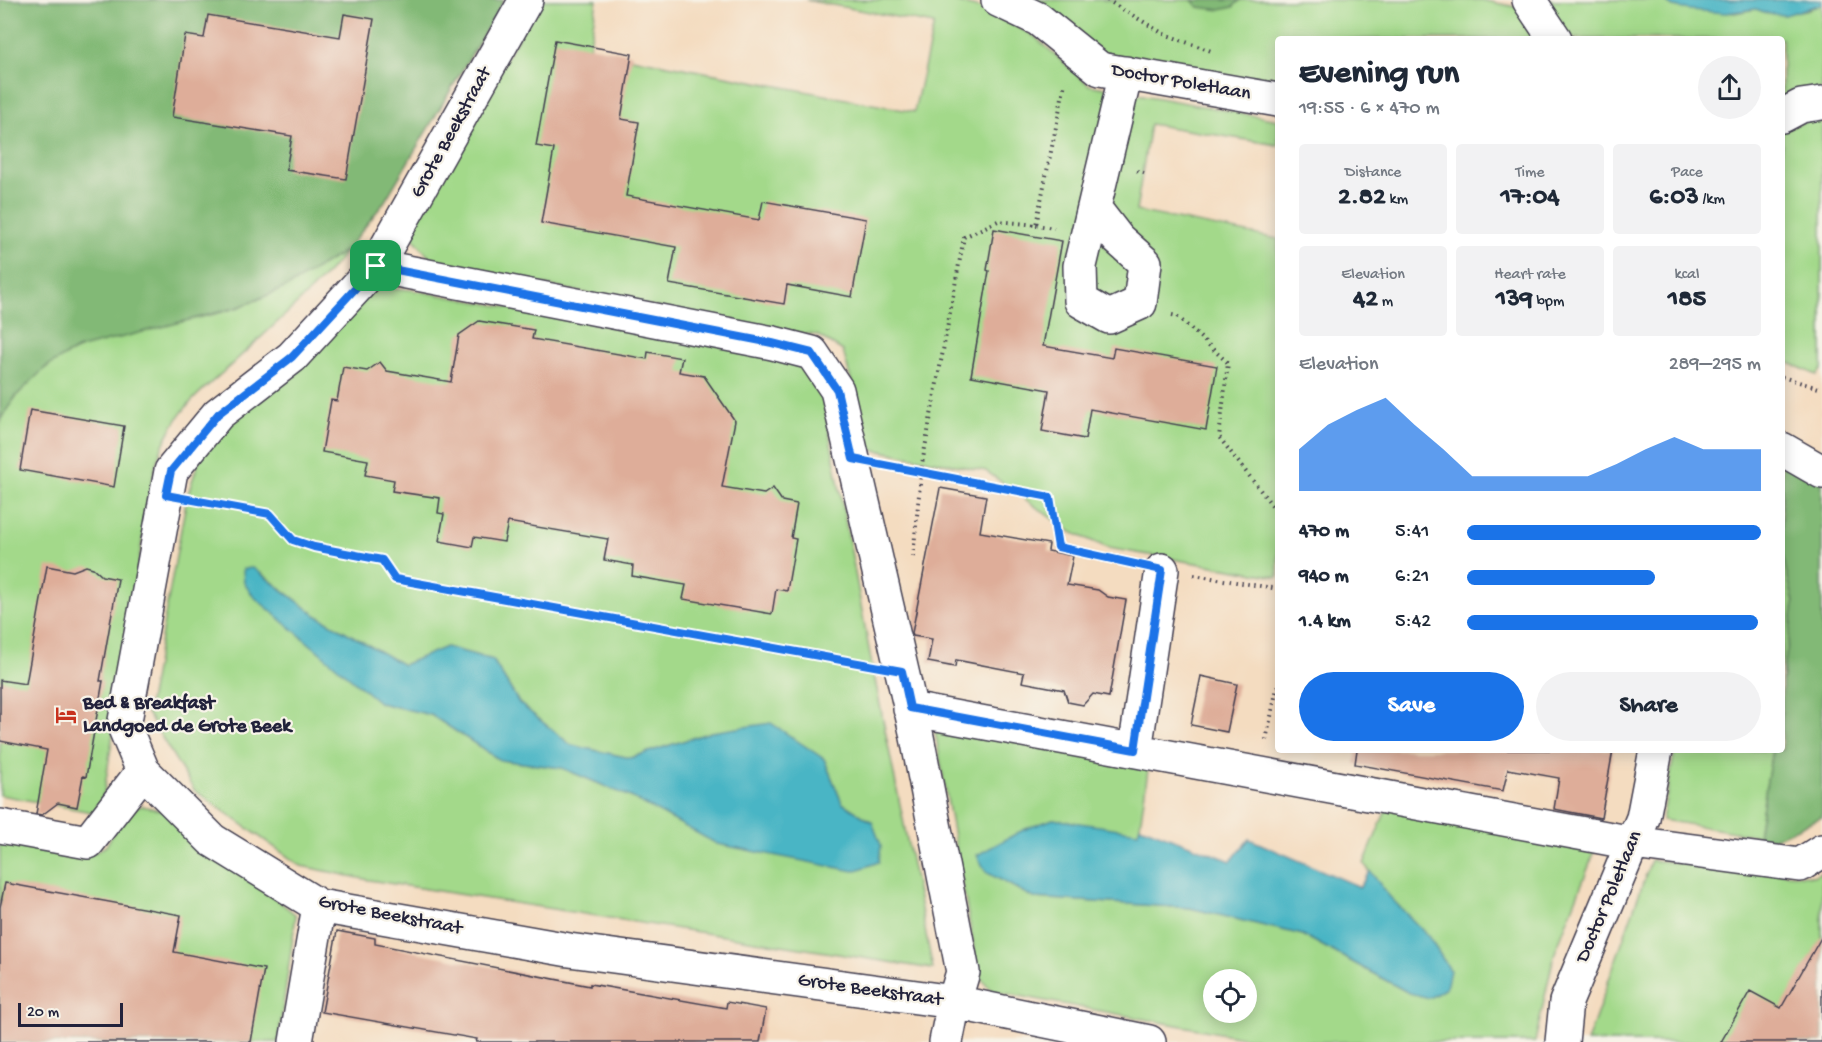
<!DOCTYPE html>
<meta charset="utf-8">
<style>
:root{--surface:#fff;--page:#f2f2f3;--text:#1f2937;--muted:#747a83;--accent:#1a73e8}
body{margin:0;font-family:"Gochi Hand",sans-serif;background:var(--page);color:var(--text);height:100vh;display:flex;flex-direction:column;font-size:22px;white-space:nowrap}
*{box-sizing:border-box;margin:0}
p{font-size:20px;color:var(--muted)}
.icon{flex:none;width:33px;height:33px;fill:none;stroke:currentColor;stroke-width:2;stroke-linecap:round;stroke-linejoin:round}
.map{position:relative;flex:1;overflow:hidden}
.drawer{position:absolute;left:1275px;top:36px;width:510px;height:717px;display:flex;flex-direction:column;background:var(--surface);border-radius:6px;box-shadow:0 3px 15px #0003}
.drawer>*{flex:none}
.tools{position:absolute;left:1203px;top:969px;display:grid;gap:12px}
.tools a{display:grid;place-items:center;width:54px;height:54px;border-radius:50%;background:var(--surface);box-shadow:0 3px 15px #0003;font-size:30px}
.scale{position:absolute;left:18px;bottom:15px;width:105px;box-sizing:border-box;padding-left:6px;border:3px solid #22223b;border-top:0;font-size:16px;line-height:21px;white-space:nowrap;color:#22223b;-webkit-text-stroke:4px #f7f3e8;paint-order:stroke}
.pin{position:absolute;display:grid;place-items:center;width:51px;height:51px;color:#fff;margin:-26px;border-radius:12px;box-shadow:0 3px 9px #0006}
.round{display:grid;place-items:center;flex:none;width:63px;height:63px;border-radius:32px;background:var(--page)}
.overview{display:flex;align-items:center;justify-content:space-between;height:102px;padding:0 24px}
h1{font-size:33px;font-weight:700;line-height:45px}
.figures{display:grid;grid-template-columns:repeat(3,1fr);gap:9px;height:102px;padding:6px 24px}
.figures div{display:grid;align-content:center;border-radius:6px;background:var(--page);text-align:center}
.figures b{font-size:26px;font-weight:700}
.figures small{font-size:16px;font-weight:400}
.figures p{font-size:16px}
.chart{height:168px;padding:12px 24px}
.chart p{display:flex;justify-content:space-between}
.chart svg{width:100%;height:108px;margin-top:6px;fill:var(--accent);opacity:.7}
.cta{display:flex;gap:12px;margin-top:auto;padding:12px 24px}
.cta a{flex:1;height:69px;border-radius:36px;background:var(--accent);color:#fff;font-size:24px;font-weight:700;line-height:69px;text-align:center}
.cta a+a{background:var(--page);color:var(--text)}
ul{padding:0 24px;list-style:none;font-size:20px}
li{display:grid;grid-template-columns:96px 72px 1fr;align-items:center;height:45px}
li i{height:15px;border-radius:8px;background:var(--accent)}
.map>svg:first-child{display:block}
</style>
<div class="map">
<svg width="1822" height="1042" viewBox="0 0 1822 1042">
<rect width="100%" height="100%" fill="#f7f3e8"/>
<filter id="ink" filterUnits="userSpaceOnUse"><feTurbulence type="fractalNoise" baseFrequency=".0167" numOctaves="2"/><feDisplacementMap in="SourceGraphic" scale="12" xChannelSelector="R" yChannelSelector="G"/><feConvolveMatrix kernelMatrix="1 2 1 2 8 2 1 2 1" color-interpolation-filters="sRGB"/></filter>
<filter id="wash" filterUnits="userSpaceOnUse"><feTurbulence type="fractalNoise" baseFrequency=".008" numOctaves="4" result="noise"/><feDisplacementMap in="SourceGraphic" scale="24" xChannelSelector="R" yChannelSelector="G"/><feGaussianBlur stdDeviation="1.35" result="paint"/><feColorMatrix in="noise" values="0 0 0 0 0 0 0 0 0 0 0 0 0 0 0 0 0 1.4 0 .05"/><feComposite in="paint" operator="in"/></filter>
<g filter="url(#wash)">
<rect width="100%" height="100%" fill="#f4dcc0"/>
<path fill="#a3d98a" stroke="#627e62" stroke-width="1.5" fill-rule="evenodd" d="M539,0H597L589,50L914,112L934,24L806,0H947L980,8L1033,35L1089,85L1278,120V145L1150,124L1136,211L1278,239V577L1108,548L1071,532L986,471L870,449L843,351L817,335L777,331L434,263L409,233Z
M1033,0H1192L1199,7H1233L1240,0H1481L1526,9L1543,39H1278V85L1105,55Z
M1535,0H1663L1673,7L1735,13L1756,9L1770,14L1806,10L1822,4V89L1782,101V39H1559Z
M1822,116V369L1817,375L1782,360V130Z
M348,249C314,292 270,328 230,366C210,384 186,402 173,426C159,448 154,470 149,495L104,793L96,813L0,795V420C13,400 28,379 48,366C101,329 179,327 239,307C279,293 313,271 348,249Z
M373,286L412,290L767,354L804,367L822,393L871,660L933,969L369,880L301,866L194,790L147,713L187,497L199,460L222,429ZM261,573L316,615L403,665L446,647L493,660L519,703L571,745L630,758L711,732L824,759L842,803L872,822L633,798L562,768L500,760L431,715L380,703Z
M1782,553L1794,603L1782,683Z
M934,726L1149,763L1139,833L1053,819L978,855L986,872L1034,898L1190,908L1303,935L1409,993L1389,896L1364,864L1388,805L1596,848L1554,955L1535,1042H1269L992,991L979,976ZM1214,980H1246V1012H1214Z
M1675,750H1772L1758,836L1662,820Z
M142,806L168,812L296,915L278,1042H0V835L96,852L106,846L126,811Z
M1651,860L1813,876L1822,872V1042H1587Z"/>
<path fill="#82b976" stroke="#526e58" stroke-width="1.5" d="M0,0H504L385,201L348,249L289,286L239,307L77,349L46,367L16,396L0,420Z
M1192,0H1240L1233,7L1220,10L1198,7Z
M1782,452L1822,473V817L1773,839L1758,836L1772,750H1782V683L1794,603L1782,553Z"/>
<path fill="#48b5c5" stroke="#356c80" stroke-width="1.5" d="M1663,0H1822V4L1785,15L1770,14L1756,9L1726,13L1690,10L1673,7Z
M253,568L316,615L403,665L446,647L493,660L519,703L571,745L630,758L711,732L771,723L824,759L842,803L872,822L881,845L879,862L854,871L717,844L633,798L562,768L500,760L431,715L380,703L253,596L244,583L243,569Z
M1053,819L1138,832L1140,826L1231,861L1249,839L1360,887L1370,871L1389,896L1428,936L1450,970L1446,988L1430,998L1409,993L1303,935L1190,908L1034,898L986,872L977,855L1023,830Z"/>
<g id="blocks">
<path fill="#dead99" d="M344,14L374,19L346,179L286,170L292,136L172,117L185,35L204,38L208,15L340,37Z
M555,40L632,54L621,119L639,122L626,196L759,220L763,201L866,219L852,297L787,285L784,304L669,284L676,247L541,223L554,149L536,146Z
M994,229L1062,241L1043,346L1112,358L1114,348L1217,366L1206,430L1090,409L1085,439L1042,431L1049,390L971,376L989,271L987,270Z
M479,321L534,330L532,339L647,359L648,352L682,358L679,372L704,376L735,421L722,487L764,494L773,488L782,501L797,504L791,538L796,539L787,591L776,589L772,614L683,599L686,585L632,576L633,565L604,560L608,539L508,522L504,542L474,537L472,547L439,541L444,514L438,513L440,498L392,491L394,480L365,475L368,460L322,452L331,400L337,401L343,367L367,371L380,362L387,371L451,382L459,335Z
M30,410L124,426L114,487L20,470Z
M940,488L986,496L980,532L1049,544L1048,551L1073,556L1067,585L1098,590L1108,597L1126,600L1109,697L1093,694L1083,705L1068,702L1064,690L1022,682L1024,673L956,660L955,667L928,662L932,639L913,636L912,633Z
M47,566L73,571L86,566L93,568L102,576L118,579L100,681H103L86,777L83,776L77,807L58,803L42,815L36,814L47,750L0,741V680L26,684Z
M1201,676L1237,684L1227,732L1191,725Z
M1357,750H1613L1601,818L1554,809L1559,778L1508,769L1503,791L1355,764Z
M5,883L181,915L174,952L264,969L251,1042H0V907Z
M337,931L375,938V944L590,986V984L726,1008L727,1002L766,1009L760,1042H476L477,1039L322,1012Z
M1822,936V1042H1721L1750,991L1781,1008Z"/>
</g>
</g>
<g filter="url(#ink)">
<use href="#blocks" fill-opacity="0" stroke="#423e4f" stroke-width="1.5"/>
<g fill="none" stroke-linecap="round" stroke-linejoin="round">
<defs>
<path id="minor" d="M526,0L376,266L292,357L218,414L171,471L124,726L143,771L212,840L319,906L569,950L954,1002L1149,1042
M998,0L1038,19L1100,69L1278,100
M1529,0L1555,39
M1782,116L1801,106L1822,103
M1094,208L1118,239L1145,263L1140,303L1109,317L1081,301L1080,266L1126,73
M376,266L773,343L812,353L837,390L916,732L963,972L954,1002L946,1042
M1782,449L1822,472
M910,709L1633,843L1800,865L1822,851
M1135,750L1162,570
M0,826L88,842L143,771
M296,1042L319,906
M1562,1042L1566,1002L1643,818L1656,750"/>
</defs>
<use href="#minor" stroke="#423e4f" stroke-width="36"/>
<path stroke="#423e4f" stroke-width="4" stroke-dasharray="1.5 4.5" stroke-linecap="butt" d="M1107,0L1164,34L1211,51
M1137,171L1148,174
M1036,225L1054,228
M1172,315L1177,316L1228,363L1219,437L1278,513
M1782,377L1822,389
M889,466L1050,497L1058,547L1131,563
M199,502L270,514L293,540L314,547L382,560L395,579L865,664
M913,557L922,464L964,237L998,221L1036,225L1065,83
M1194,575L1278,589
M1266,740L1278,683"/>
<use href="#minor" stroke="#fff" stroke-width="33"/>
</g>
</g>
<g fill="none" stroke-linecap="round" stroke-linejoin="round" filter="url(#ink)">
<defs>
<path id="route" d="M376,266L772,343L812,353L837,390L853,459L1050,497L1058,547L1162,570L1135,750L910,708L902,671L395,579L382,560L314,547L293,540L270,514L166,495L171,471L218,414L292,357Z"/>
</defs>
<use href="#route" stroke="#fff" stroke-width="12"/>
<use href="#route" stroke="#1a73e8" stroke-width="8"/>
</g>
<defs>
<symbol id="hotel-bare" viewBox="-9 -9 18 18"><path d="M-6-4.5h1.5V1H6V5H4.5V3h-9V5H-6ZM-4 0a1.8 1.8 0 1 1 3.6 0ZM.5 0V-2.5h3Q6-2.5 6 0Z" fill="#c8321e" stroke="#f7f3e8" stroke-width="2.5" paint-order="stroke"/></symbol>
</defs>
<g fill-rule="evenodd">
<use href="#hotel-bare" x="51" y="700" width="30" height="30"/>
</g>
<g text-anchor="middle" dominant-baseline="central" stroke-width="4.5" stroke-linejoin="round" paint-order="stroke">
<g font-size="20" fill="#22223b" stroke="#f7f3e8">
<text transform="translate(1181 83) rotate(10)">Doctor Poletlaan</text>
<text transform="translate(452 133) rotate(-61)">Grote Beekstraat</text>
<text transform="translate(1610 897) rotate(-67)">Doctor Poletlaan</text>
<text transform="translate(390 916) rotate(11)">Grote Beekstraat</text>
<text transform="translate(870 991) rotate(8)">Grote Beekstraat</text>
</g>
<g font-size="20" font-weight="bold" fill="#22223b" stroke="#f7f3e8" text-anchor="start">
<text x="83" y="704">Bed &amp; Breakfast<tspan x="83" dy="23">Landgoed de Grote Beek</tspan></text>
</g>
</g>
</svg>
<div class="tools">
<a><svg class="icon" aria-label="locate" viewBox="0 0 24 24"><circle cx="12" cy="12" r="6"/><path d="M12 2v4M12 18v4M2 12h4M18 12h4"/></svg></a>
</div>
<div class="scale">20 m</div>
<div class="pin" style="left:376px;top:266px;background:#1e9e55"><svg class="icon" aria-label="arrive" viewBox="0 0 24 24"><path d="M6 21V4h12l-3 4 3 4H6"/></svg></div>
<section class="drawer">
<div class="overview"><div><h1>Evening run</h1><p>19:55 · 6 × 470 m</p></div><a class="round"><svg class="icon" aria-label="share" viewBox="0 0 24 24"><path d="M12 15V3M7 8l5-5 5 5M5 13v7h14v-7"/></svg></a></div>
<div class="figures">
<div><p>Distance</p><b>2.82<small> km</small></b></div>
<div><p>Time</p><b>17:04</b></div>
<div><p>Pace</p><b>6:03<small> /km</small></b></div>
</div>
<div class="figures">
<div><p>Elevation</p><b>42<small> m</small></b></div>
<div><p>Heart rate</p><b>139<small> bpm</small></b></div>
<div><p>kcal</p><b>185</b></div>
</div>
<div class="chart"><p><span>Elevation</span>289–295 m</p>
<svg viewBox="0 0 160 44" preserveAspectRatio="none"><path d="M0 44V27L10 17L20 11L30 6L40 17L50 27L60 38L70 38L80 38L90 38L100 38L110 33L120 27L130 22L140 27L150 27L160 27V44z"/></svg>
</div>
<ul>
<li><b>470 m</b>5:41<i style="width:100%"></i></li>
<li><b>940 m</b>6:21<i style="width:64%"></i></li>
<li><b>1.4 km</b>5:42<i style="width:99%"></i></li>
</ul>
<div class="cta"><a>Save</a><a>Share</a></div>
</section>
</div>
